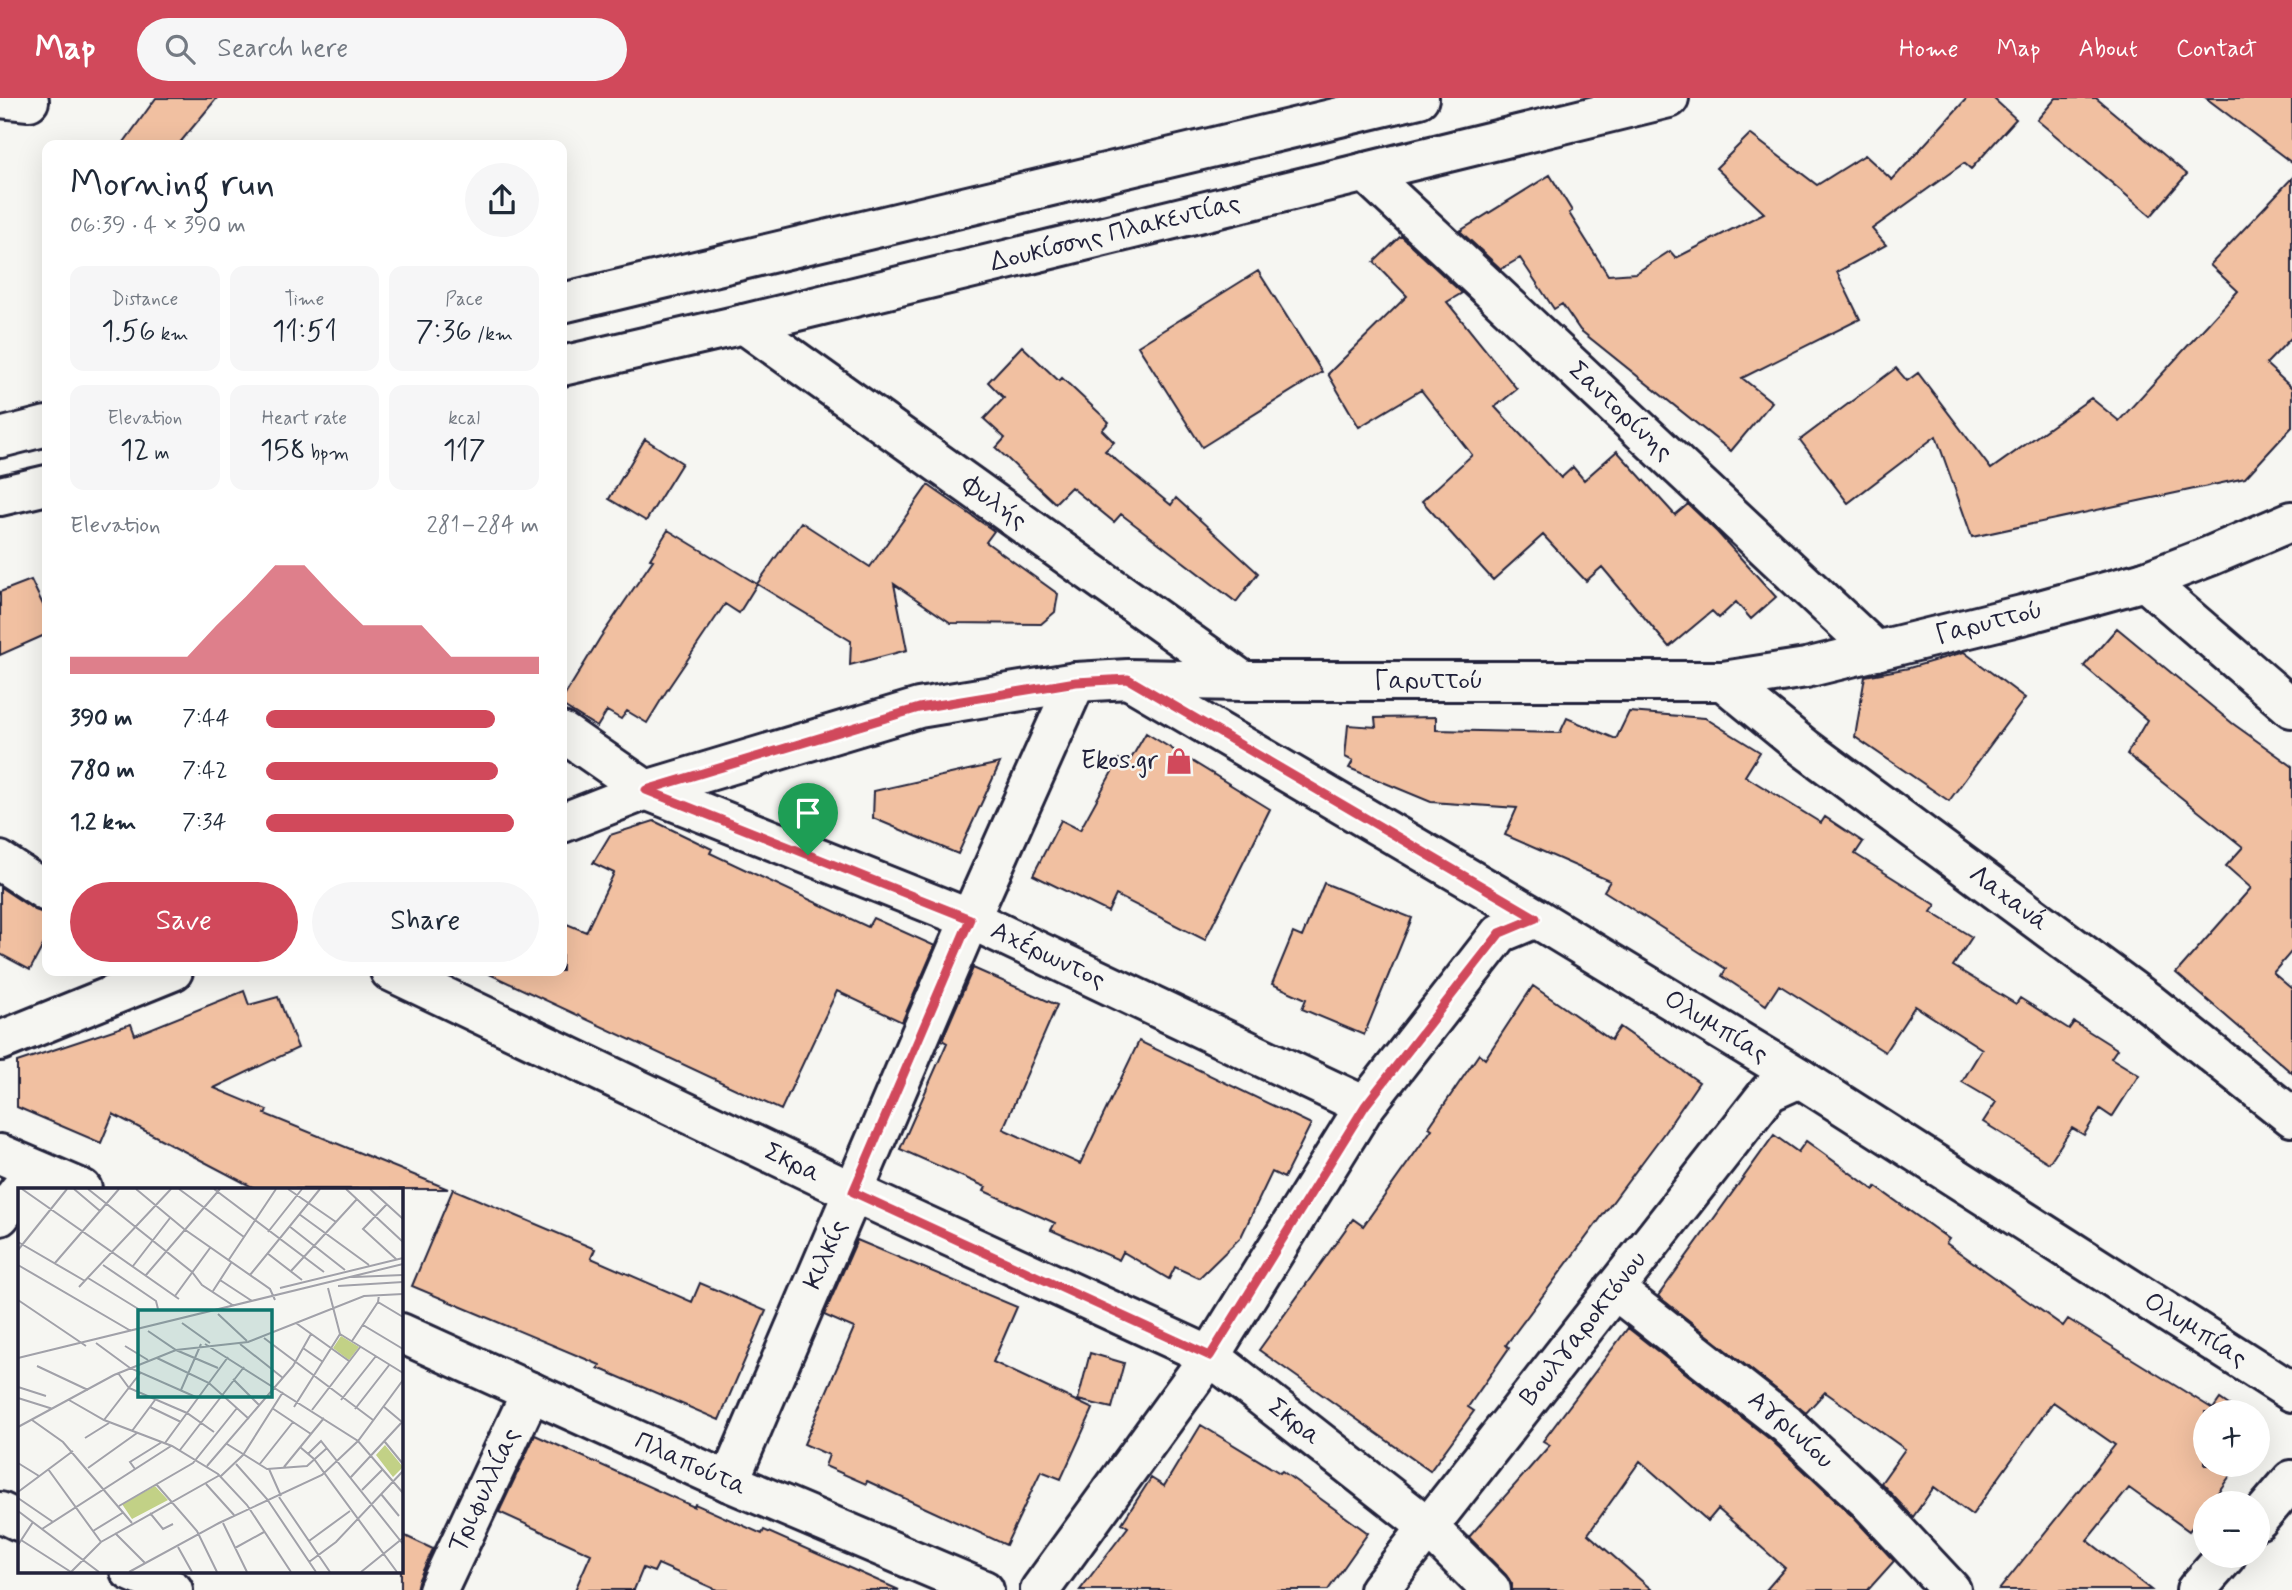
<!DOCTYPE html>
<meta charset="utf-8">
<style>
:root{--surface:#fff;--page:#f6f6f7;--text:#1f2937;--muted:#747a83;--accent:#d1495b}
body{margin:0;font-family:Mynerve,sans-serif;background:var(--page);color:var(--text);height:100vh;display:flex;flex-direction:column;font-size:26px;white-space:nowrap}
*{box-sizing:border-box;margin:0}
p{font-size:23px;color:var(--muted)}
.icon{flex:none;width:38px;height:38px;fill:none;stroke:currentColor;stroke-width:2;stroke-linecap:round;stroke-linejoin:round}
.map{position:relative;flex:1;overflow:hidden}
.sheet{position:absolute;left:42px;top:42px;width:525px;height:836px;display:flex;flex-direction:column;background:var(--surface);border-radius:14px;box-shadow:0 7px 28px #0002}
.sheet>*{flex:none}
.tools{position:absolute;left:2193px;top:1302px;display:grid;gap:14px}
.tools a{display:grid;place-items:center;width:77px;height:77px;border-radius:50%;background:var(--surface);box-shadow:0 7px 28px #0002;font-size:35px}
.pin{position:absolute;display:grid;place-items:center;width:60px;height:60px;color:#fff;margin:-72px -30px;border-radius:50% 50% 50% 0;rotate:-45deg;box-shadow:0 0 7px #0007}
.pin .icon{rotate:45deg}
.round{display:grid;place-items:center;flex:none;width:74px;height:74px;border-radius:37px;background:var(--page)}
.overview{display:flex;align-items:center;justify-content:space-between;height:119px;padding:0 28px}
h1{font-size:38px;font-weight:600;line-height:52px}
.metrics{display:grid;grid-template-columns:repeat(3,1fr);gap:10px;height:119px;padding:7px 28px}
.metrics div{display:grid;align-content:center;border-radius:14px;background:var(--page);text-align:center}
.metrics b{font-size:30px;font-weight:600}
.metrics small{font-size:19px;font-weight:400}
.metrics p{font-size:19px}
.chart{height:196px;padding:14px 28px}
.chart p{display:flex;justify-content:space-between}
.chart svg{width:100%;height:126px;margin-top:7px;fill:var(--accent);opacity:.7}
.action{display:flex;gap:14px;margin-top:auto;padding:14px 28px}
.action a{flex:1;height:80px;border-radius:42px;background:var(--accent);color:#fff;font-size:28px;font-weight:600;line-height:80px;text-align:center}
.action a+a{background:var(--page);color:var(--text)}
ul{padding:0 28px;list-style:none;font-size:23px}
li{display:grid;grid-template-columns:112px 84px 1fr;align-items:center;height:52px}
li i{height:18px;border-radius:9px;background:var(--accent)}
header{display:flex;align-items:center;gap:42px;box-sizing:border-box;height:98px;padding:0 35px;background:var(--accent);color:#fff}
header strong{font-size:33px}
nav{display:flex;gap:38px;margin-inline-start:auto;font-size:24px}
.search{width:490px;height:63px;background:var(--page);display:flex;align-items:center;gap:18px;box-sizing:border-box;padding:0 24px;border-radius:38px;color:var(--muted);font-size:26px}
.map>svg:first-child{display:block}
</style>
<header>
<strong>Map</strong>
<div class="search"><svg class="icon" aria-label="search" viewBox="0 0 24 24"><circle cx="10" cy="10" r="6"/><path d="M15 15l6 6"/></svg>Search here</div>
<nav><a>Home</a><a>Map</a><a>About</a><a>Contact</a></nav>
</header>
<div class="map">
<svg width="2292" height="1492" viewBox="0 0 2292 1492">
<rect width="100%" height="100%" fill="#f6f6f2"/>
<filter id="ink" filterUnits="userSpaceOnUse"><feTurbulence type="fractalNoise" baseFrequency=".0143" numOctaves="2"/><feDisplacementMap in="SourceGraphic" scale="14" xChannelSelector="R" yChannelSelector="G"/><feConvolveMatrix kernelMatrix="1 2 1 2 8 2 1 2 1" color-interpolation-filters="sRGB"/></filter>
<g filter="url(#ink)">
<path fill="#f1c0a1" stroke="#22223b" stroke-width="2" d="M156,0H217L178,47H122Z
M1967,0H1993L2016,21L1971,71L1964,65L1872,131L1886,147L1837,174L1860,221L1742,280L1772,304L1731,353L1580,232L1562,206L1554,211L1520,160L1501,171L1460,133L1550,77L1572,113L1569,115L1608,177L1636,175L1670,153L1676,160L1764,115L1716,70L1750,36L1817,87L1865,57L1892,82Z
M2056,0H2096L2187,76L2151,118L2037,22Z
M2206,0H2292V65Z
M2292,80V239L2266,266L2292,290V329L2245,380L1972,439L1936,338L1848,405L1800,342L1896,270L1907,283L1918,275L1991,371L2091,300L2119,323L2238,193L2210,167Z
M1401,138L1462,195L1447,204L1517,291L1495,309L1561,380L1573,369L1584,382L1617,353L1675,417L1688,406L1717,434L1776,499L1751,521L1736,504L1719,520L1712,513L1669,549L1602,469L1586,483L1543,437L1493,482L1422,403L1472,357L1421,292L1359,329L1328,276L1407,198L1374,164Z
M1258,173L1322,274L1202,349L1138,248Z
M1022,248L1059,283L1062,280L1109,324L1102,332L1114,344L1105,353L1171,407L1176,400L1258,475L1236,504L1121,416L1114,424L1071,389L1055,405L996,350L1005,340L984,321L1004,300L988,284Z
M645,341L682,365L646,423L609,401Z
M928,387L994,433L986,444L1058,496L1055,514L1041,526L951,525L894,486L907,552L850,567L851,543L757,486L801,424L870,469Z
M668,432L757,486L739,515L725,506L669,589L647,625L627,613L621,621L607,613L597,629L562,607V602L600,540L653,462L650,461Z
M31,482L47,515V536L0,557V494Z
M2117,530L2232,625L2292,668V853L2273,875L2292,891V975L2176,875L2251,790L2226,768L2243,749L2127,656L2147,622L2084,568Z
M1964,554L2025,600L1949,703L1855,639L1865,578L1909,570Z
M1629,614L1705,620L1760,654L1745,678L1821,725L1825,719L1863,744L1855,756L1936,807L1931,814L1972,839L1953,868L2016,906L2020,900L2069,931L2074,924L2117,951L2111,960L2139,977L2112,1019L2100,1011L2084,1037L2072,1030L2049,1065L1983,1024L1996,1004L1962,984L1982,951L1915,908L1885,954L1779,887L1766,907L1722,878L1726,871L1604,793L1610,783L1505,737L1517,710L1431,704L1349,670L1353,663L1345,659L1348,627L1376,629L1375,620L1436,619V632L1560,635L1567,620L1616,641Z
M1146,635L1270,711L1205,842L1116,797L1108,814L1033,777L1061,722L1080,732L1119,661L1128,666Z
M1000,665L958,756L873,720L874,693Z
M654,723L712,751L710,755L868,829L873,820L935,848L902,924L837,893L781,1012L483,873H562V824L586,834L614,775L593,765L610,737Z
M1324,785L1412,820L1364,937L1302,911L1306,901L1272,886L1293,835L1302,839Z
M0,789L35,812L47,816V840L30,872L0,856Z
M973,870L1057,907L1003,1031L1080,1066L1139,943L1311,1026L1284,1080L1272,1074L1241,1139L1199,1180L1175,1169L1169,1181L1123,1154L1119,1162L1051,1132L1055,1125L984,1093L986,1089L900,1051L947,945L942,942Z
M1533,888L1611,942L1620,929L1699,984L1664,1035L1506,1247L1509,1250L1468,1309L1474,1313L1430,1373L1259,1252L1353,1121L1363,1128L1432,1031L1429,1029L1479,956L1485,961Z
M244,893L249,907L278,899L298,950L214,990L267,1012L265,1016L448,1091H256L113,1016L101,1045L17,1009V964L131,926L135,937Z
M1774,1037L1798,1054L1806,1043L1874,1092L1876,1089L1949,1141L1946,1145L2063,1228L2068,1221L2213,1311L2220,1301L2239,1314H2205V1367H2238L2210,1405H2205V1412L2189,1433L2129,1390L2087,1442L2151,1492H1999L2115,1347L2053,1304L1972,1417L1934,1389L1913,1419L1881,1385L1905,1351L1825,1294L1806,1315L1658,1198Z
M453,1091L595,1151L591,1160L692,1204L700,1185L766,1213L719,1322L598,1270L600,1267L412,1188Z
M857,1142L1017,1209L993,1264L1093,1311L1061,1381L1041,1373L1006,1447L867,1383L866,1386L825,1368L829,1357L804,1346L854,1230L824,1217Z
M1628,1230L1772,1343L1852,1418L1894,1463L1868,1492H1766L1785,1470L1718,1411L1708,1423L1640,1363L1588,1436L1652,1492H1512V1486L1506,1477L1469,1439L1550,1347L1543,1343Z
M1090,1255L1124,1265L1112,1310L1078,1302Z
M1201,1327L1280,1375L1282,1373L1368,1435L1328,1492H1080L1128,1429L1122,1425L1151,1380L1164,1388Z
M535,1337L694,1409L695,1406L762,1436L764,1432L899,1492H717L658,1466L654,1474L643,1470L634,1492H575L591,1456L499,1414Z
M401,1436L433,1451L418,1483L416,1492H401Z"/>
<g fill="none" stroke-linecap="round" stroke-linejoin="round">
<defs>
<g id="minor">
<path d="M0,0L29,3"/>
<path id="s1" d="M1365,74L1876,553"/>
<path id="s2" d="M744,226L1243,583"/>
<path d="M2145,483L2292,610"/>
<path id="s3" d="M1723,583L1806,651L2148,904L2292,1019"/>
<path id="s4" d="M562,634L646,692L970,821L1365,1008"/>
<path d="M0,763L47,794"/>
<path id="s5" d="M390,873L853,1094L1210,1258L1427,1428L1491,1492"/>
<path d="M0,1056L82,1091"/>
<path d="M0,1118L19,1093"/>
<path id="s6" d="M1614,1191L1786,1326L1868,1403L1951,1492"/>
<path id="s7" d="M401,1235L729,1384L984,1492"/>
<path id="s8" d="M729,1384L970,821L1076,584"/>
<path d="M0,1414L19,1423"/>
<path d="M2258,1422L2292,1382"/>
<path d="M130,1473L173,1492"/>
<path id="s9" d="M438,1492L531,1294"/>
<path d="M1040,1492L1210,1258L1365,1008L1500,835L1536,820"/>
<path id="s10" d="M1379,1492L1769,994L1800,980"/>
<path d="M2196,1492L2226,1458"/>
</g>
<g id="tertiary">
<path id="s11" d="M1130,582L1536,820L1800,980L2292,1294"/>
<path id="s12" d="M562,725L646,692L919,610L1076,584L1128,581L1243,583H1723L1806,570L2022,517L2145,483L2210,458L2292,423"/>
<path d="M0,943L173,873"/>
</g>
<g id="secondary">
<path d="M562,205L1419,0"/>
<path id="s13" d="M562,268L744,226L1669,0"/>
<path d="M0,340L47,328"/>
<path d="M0,398L47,387"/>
</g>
</defs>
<use href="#minor" stroke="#22223b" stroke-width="44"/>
<use href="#tertiary" stroke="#22223b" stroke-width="44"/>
<use href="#secondary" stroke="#22223b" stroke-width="44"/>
<use href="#minor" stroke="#f6f6f2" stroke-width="38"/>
<use href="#tertiary" stroke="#f6f6f2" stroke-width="38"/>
<use href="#secondary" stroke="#f6f6f2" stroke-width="38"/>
</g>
</g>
<g fill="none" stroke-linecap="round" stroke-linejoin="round" filter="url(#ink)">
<defs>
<path id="route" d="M1128,581L1536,820L1500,835L1365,1008L1210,1258L853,1094L970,821L646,692L919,610L1076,584Z"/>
</defs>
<use href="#route" stroke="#fff" stroke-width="14"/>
<use href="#route" stroke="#d1495b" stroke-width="9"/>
</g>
<defs>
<symbol id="shop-bare" viewBox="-9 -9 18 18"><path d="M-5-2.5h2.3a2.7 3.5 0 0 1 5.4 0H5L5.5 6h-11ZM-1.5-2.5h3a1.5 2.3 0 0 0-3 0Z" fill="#d1495b" stroke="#f6f6f2" stroke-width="2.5" paint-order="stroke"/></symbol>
</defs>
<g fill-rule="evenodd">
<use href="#shop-bare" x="1160" y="644" width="38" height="38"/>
</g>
<g text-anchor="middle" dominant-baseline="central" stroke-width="5" stroke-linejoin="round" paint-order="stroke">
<g font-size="26" fill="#22223b" stroke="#f6f6f2">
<text stroke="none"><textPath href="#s13" startOffset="569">Δουκίσσης Πλακεντίας</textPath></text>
<text stroke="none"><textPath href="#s1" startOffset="350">Σαντορίνης</textPath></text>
<text stroke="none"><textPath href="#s2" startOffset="308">Φυλής</textPath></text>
<text stroke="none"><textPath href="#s12" startOffset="1454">Γαρυττού</textPath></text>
<text stroke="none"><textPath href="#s12" startOffset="887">Γαρυττού</textPath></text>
<text stroke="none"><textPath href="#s3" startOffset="359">Λαχανά</textPath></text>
<text stroke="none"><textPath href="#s4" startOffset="537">Αχέρωντος</textPath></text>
<text stroke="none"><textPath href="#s11" startOffset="681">Ολυμπίας</textPath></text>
<text stroke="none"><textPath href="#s5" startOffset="446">Σκρα</textPath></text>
<text stroke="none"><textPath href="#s8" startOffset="247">Κιλκίς</textPath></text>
<text stroke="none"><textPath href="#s10" startOffset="332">Βουλγαροκτόνου</textPath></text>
<text stroke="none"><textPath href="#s11" startOffset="1248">Ολυμπίας</textPath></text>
<text stroke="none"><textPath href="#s5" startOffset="1013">Σκρα</textPath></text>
<text stroke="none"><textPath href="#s6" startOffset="226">Αγρινίου</textPath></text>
<text stroke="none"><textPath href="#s7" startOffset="318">Πλαπούτα</textPath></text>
<text stroke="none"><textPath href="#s9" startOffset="110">Τριφυλλίας</textPath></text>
</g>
<g font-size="26" fill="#22223b" stroke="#f6f6f2" text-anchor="end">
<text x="1158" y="663">Ekos.gr</text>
</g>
</g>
<g transform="translate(18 1090)">
<rect width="385" height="385" fill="#f6f6f2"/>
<path d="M323,148L341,159L331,172L315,160ZM367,257L385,279L375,289L358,267ZM137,298L150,312L114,331L104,316Z" fill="#c2d186"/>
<path fill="none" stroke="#a1a1a9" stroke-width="2" d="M4,1L161,111M56,1L82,23M70,1L174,84L184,97L216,118M118,1L166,41L252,101L257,112M161,1L226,49M196,1L306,84M270,1L318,34M328,1L385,54M352,1L385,31M369,16L345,41L378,71M281,26L351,77M271,38L327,82M250,44L284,1M0,54L67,93M0,62L49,1M249,65L284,92M210,73L258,1M37,75L101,1M0,77L113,143M85,77L138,113L140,121M115,78L152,30M273,83L339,11M128,87L202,1M232,87L302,1M336,89L385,87M70,90L122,122M202,92L234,113M320,98L385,94M61,99L153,1M262,100L385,70M310,100L322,146M195,103L213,75M361,107L360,114L385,129M157,108L192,60M0,112L68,158M200,126L229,153M164,135L192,155M278,135L331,173M345,137L385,161M130,143L158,162L200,180M322,146L385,185M246,150L355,232M334,153L360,114M78,155L112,180L180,210M187,156L340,253L385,305M222,156L265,190M107,158L130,172M285,160L305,174M0,170L385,76M139,170L191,195L231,231M19,178L70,202M100,185L111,200L169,225L196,244M215,191L241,217M0,199L28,208M163,202L183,156M0,210L35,221M51,212L86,232L154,258L200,286L229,317L273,384M323,212L358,168M365,218L384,234M132,219L163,234M276,219L322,146M254,220L293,246M337,221L372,176M294,222L343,158M14,232L45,254L114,335M86,232L123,184M0,239L96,187L158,162L230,154L346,108L385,106M114,243L137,212M67,250L91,235M367,254L385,276M147,255L210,169M209,256L249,281L289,278L309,260M282,259L296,271L379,384M162,262L226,179M290,266L303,253L385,356M0,275L21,288M218,276L249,311L298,384M241,277L275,234M189,278L275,178L293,146M266,279L306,230M70,280L119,245M30,281L83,354M117,281L112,274L144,254M251,281L263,308M203,288L225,267L265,204M333,289L385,233M138,296L179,343L199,384M188,296L216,327M344,302L365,281M0,304L55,263M363,306L381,328M261,309L312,384M0,310L35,334M101,318L175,275L219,220M0,323L81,384M132,325L145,341L155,336M205,335L229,384M24,341L153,258M75,343L106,324M97,345L127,375M3,352L53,384M291,353L332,323M0,357L15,334M160,359L174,384M217,360L246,344M291,374L318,354L385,283M53,384L83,354L202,287M111,384L201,335L304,287L340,253L385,192M343,384L385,350"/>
<path fill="#0f766e" fill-opacity="0.15" stroke="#0f766e" stroke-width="3.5" d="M120,122H254V209H120Z"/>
<rect width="385" height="385" fill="none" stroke="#22223b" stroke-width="3.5"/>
</g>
</svg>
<div class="tools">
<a>+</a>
<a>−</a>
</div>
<div class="pin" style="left:808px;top:757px;background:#1e9e55"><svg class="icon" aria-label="arrive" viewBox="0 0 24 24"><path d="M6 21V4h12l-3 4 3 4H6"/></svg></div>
<section class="sheet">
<div class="overview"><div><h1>Morning run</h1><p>06:39 · 4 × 390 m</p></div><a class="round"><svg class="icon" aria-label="share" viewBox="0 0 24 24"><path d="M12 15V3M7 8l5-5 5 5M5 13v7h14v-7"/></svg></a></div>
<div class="metrics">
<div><p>Distance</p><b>1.56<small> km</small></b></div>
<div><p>Time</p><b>11:51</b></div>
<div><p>Pace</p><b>7:36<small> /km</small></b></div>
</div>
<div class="metrics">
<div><p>Elevation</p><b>12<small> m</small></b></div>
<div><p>Heart rate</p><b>158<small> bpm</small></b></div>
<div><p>kcal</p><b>117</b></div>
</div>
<div class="chart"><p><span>Elevation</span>281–284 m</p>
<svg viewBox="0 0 160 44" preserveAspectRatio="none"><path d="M0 44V38L10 38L20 38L30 38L40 38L50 27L60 17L70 6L80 6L90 17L100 27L110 27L120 27L130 38L140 38L150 38L160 38V44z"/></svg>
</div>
<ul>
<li><b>390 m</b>7:44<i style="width:84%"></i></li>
<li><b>780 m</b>7:42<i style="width:85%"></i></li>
<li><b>1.2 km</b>7:34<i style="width:91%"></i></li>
</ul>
<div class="action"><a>Save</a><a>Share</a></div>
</section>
</div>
